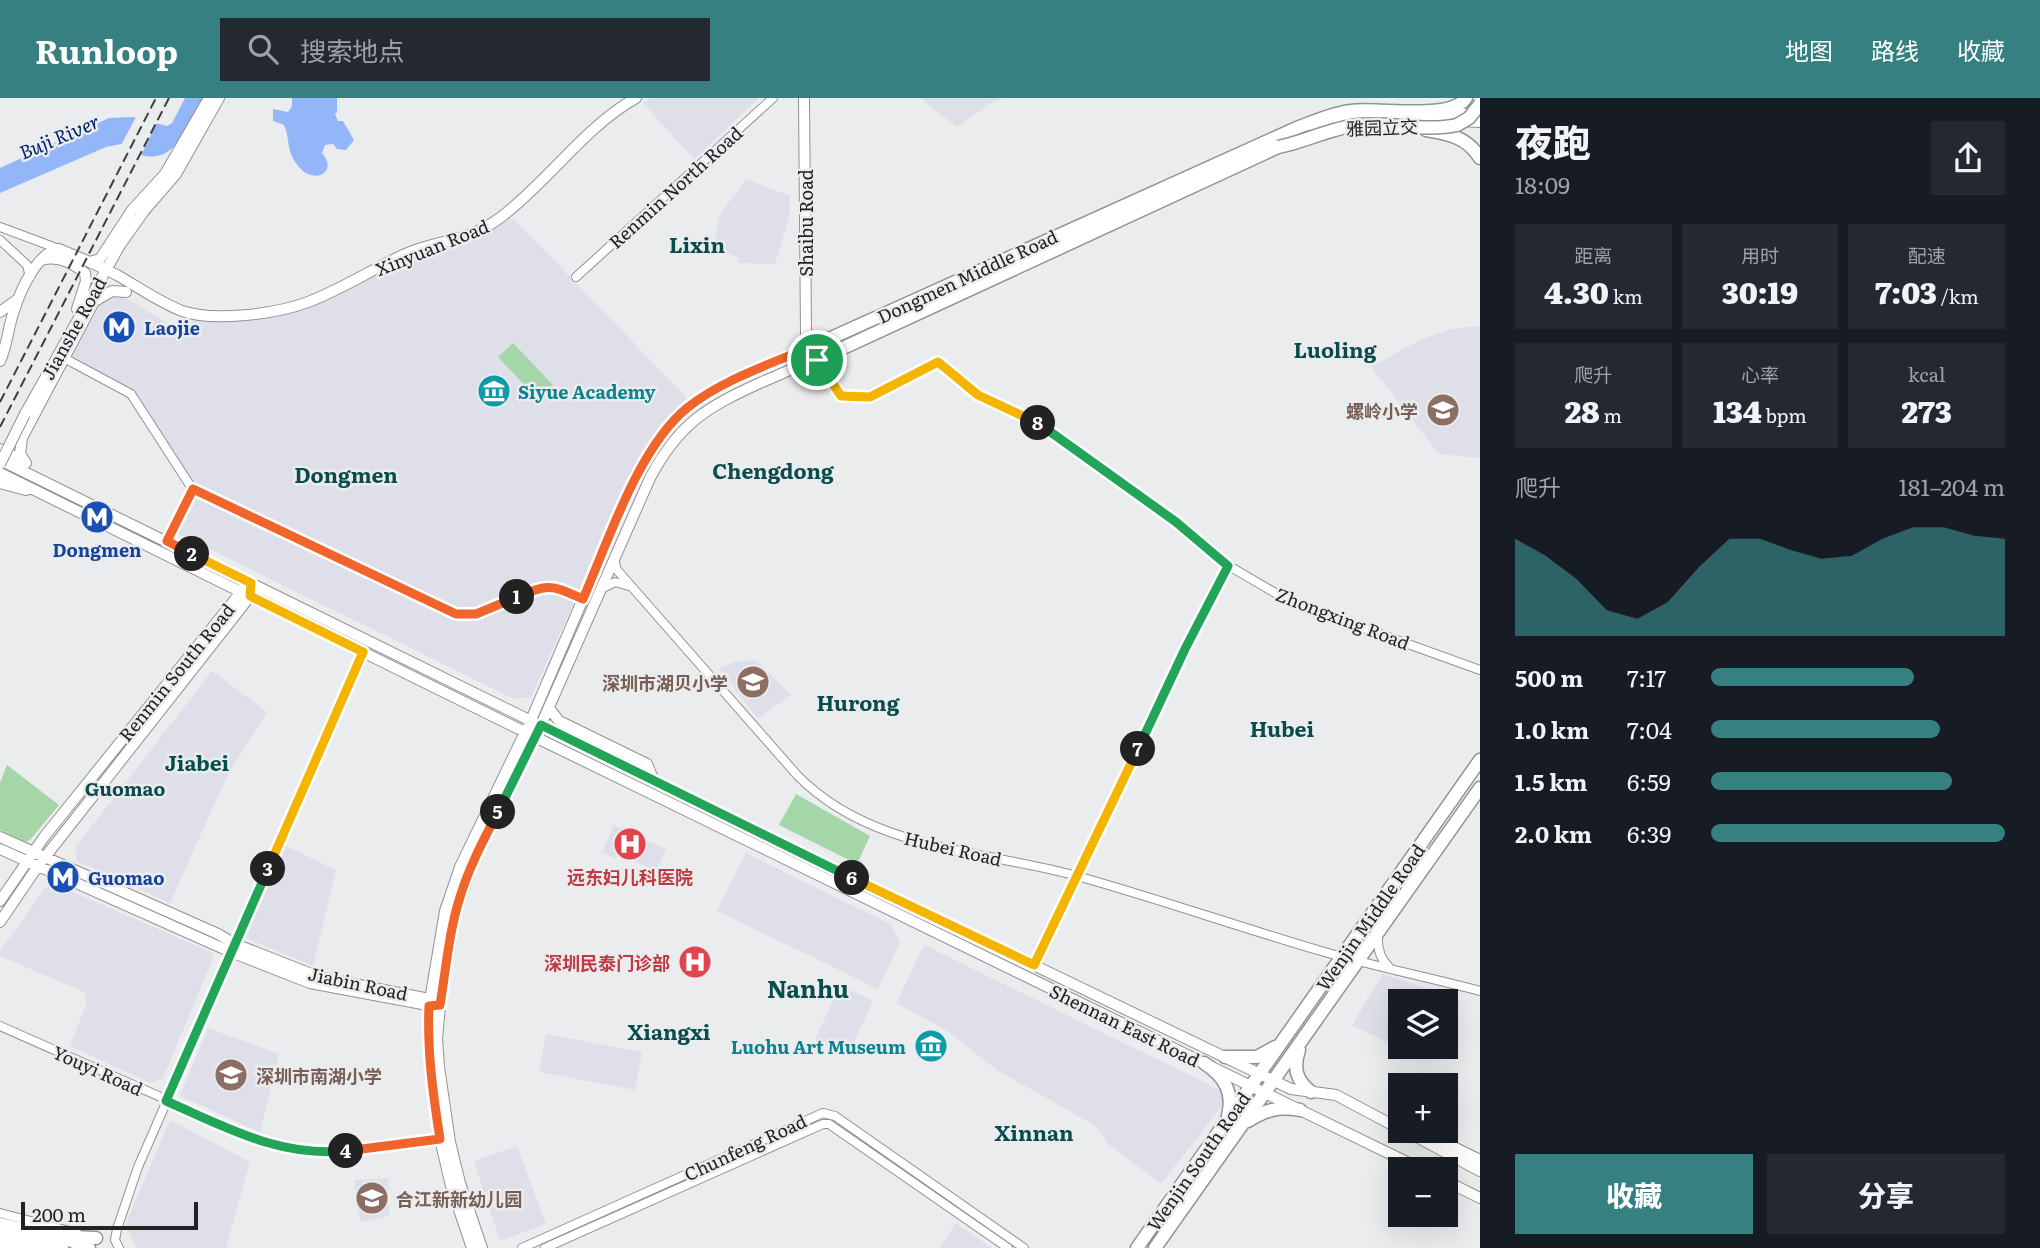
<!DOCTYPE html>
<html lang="zh">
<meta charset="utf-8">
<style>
:root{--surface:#171b24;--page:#242831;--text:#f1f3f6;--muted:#9ea1a6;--accent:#378082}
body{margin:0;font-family:Literata,"Noto Sans SC",serif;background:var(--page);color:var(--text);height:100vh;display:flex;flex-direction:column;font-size:26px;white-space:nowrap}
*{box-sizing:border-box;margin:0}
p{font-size:23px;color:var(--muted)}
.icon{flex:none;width:38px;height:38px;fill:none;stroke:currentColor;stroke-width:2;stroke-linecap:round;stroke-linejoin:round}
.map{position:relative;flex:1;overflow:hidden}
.side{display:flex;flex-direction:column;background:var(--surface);width:560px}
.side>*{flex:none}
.tools{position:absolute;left:1388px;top:891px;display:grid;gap:14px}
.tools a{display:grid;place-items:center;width:70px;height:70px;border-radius:0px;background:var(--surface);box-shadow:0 7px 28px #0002;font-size:35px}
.scale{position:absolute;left:21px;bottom:18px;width:177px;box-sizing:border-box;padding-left:7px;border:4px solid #222223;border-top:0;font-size:19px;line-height:24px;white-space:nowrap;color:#222223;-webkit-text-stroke:5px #ebecee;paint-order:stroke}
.pin{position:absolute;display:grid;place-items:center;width:60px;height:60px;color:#fff;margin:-30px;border:4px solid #fff;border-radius:50%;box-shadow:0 2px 7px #0007}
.km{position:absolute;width:35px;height:35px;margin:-18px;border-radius:50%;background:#222;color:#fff;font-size:19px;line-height:35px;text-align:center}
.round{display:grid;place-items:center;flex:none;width:74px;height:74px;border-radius:0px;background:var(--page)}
.overview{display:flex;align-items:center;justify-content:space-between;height:119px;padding:0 35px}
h1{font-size:38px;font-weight:800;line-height:52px}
.metrics{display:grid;grid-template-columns:repeat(3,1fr);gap:10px;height:119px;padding:7px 35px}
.metrics div{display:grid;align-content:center;border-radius:0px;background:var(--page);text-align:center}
.metrics b{font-size:30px;font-weight:800}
.metrics small{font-size:19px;font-weight:400}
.metrics p{font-size:19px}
.chart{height:196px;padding:14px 35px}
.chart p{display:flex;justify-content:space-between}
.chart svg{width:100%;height:126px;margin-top:7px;fill:var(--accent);opacity:.7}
.action{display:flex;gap:14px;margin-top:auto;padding:14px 35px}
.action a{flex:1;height:80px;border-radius:0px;background:var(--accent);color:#fff;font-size:28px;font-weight:800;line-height:80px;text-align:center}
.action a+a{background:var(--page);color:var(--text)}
ul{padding:0 35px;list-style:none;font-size:23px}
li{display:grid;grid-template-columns:112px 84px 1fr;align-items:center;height:52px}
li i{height:18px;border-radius:9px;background:var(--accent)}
header{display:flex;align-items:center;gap:42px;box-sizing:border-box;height:98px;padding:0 35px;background:var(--accent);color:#fff}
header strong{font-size:33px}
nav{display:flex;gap:38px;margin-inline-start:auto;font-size:24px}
.search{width:490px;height:63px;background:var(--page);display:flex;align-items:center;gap:18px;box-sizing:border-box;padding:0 24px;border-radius:0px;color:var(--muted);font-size:26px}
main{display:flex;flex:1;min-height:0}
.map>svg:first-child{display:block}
</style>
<header>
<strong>Runloop</strong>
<div class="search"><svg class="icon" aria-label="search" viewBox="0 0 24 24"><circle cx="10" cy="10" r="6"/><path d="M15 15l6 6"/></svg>搜索地点</div>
<nav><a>地图</a><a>路线</a><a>收藏</a></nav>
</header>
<main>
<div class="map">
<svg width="1480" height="1150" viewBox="0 0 1480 1150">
<rect width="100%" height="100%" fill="#ebecee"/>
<path fill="#dedfe9" d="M651,0H759L694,61L643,5Z
M920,0H1004L991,5L957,29Z
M746,81L790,98L789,120L775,166L737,165L738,159L713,151L720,116Z
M507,121H514L688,301V305L636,368L531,599L514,601L169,431L189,390L128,298L67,266L104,198L115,193L183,235L195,220L248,222L291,214L329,202L415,157L462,148L489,135Z
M1480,228V360L1439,356L1371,269L1422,241L1451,231Z
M756,562L791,597L758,621L719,570L734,564Z
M212,573L267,614L227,678L170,805L77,763L75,750Z
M614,727L622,731L624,728L644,737L643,741L666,751L656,773L618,756L615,761L602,754Z
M286,748L336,772L313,868L244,839Z
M746,755L890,826L900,844L878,891L717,813Z
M56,787L211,854L214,858L163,980L151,985L70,948L87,904L84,894L0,858V853L45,790Z
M924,847L1220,992L1224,1005L1161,1086L1109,1047L1094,1027L997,972L944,931L896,905Z
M1383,876L1446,897L1442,903H1400V948L1411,949L1407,954L1352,927Z
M840,887L873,903L848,957L815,942Z
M208,930L279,956L260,1034L180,998Z
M546,936L642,954L635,992L539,974Z
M170,1022L250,1064L226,1150H137L125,1127Z
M517,1048L546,1126L500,1143L474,1063Z
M388,1080L389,1118L360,1124L354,1082Z
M956,1125L992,1150H939Z"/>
<path fill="#a4d6a7" d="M513,245L553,287L538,301L498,259Z
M7,667L59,707L30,742L25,744L0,732V685Z
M796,696L870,738L857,766L779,727Z"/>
<path fill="#93b6f9" d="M185,0H203C191,22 178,64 145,58C138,57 128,49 121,46L106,49L0,95V70L109,20L133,19L167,28L172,25Z
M292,0H337V14L335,16L338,23H343L354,42L346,52L337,51L333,46L325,47L322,55C340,75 311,89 296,65C286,51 290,40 284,27L273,23V11L288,14L292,8Z"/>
<path fill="#ebecee" d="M137,17L158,23L140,59L120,49Z"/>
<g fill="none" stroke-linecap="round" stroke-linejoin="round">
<defs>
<path id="minor" d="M0,129L59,151
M0,142L27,167L30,179
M576,179L773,0
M64,260L131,296L193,392L448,512L462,517L476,516L544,488L557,490L583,501
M817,262L841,298L870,299L938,264L978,297L1045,329L1176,424L1224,465L1289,503L1480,572
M167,443L193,392
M614,462L617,472L797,677C870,752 982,752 1077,778C1159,801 1239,829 1321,853C1373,868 1427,879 1480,893
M603,490L615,484L629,488
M1378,836C1377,849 1379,860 1389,869
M1034,867L1185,551L1229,468
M0,928L267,1046C325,1061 382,1049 440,1041
M0,1115L77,1135
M20,1146L34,1150
M119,1150L115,1142L117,1131L138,1069L363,554
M522,1150L823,1015L835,1018L1024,1150
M545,1150L823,1026H829L839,1033L1008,1150"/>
<path id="major" d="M1442,14L1480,17
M1314,33C1365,11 1425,22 1480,24
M41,162C57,157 73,165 85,175L86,183L77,211
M90,164L100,161L132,112L165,76L209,0
M95,203L112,193L126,194
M0,214L18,201
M0,263C8,246 8,227 15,210C21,191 38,154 59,151C78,159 98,167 117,177C138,189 159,204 182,213C214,224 276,216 308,204C340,192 371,172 403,157C437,141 468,145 501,119C549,83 583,30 636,0
M25,316L120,147L144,113L176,76L219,0
M0,351L25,364
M0,362L749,730L1291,991L1336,997L1400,1031
M26,365L20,356L22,340L97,198
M0,375L535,639L1421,1071
M0,385L26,392
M549,610L559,623L647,666L654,683
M0,739L218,836L235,846L319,879L434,902
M0,751L231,854L310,885L433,908
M0,803L44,739L245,489
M0,824L38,768L237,515L250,498V492
M1404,1032L1480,1073
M1419,1032L1480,1062
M1446,1083L1480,1100
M472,1150L451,1088L440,1041L430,970L428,941L429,908L445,813L460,769L531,622L636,377C648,355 662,333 681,316C715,285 769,266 811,249
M482,1150L460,1085L450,1044L439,969L437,941L440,907L455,816L474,762L541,627L650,380C679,325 707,309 762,284C780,277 798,267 817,262L806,236L804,0"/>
<path id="highway" d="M1426,32C1449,36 1467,39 1480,60
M811,249L1299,29C1316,23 1333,15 1351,13C1379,9 1451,23 1466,0
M817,262L1278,49
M1299,952C1293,970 1296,982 1311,994
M1225,959H1257L1275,949
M1204,965C1224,978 1234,994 1228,1017
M1248,1023C1265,1012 1279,1008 1300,1012
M0,1126L64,1140L89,1150
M0,1135L62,1150
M69,1139L96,1140
M0,1145L22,1150
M1137,1150L1480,662
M1155,1150L1480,690"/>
</defs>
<use href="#minor" stroke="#929295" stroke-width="10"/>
<use href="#major" stroke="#929295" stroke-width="12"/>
<use href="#highway" stroke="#929295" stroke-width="15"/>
<use href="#minor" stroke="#fff" stroke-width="8"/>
<use href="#major" stroke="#fff" stroke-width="10"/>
<use href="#highway" stroke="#fff" stroke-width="12"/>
<path stroke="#3f3f40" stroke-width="2" stroke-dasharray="10 5" stroke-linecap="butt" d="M0,304L156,0
M0,329L169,0"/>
<defs>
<path id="major-bridge" d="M0,366L25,316"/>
<path id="highway-bridge" d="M1278,49C1305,44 1330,30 1358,27C1390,24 1425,34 1457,27L1469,20L1480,6"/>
</defs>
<use href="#major-bridge" stroke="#929295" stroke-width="12" stroke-linecap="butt"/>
<use href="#highway-bridge" stroke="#929295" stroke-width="15" stroke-linecap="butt"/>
<use href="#major-bridge" stroke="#fff" stroke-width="10"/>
<use href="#highway-bridge" stroke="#fff" stroke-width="12"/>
</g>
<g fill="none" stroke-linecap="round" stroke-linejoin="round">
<defs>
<path id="split-1" d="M517,499C550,485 551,487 583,501C608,444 638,350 687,310C722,282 770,266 811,249L817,262"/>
<path id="split-2" d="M192,456L167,443L193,391L456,516H476L517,499"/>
<path id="split-3" d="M192,456L251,485L250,498L363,554L268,771"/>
<path id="split-4" d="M268,771L166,1003C226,1029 278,1059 346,1053"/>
<path id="split-5" d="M346,1053L440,1041C433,996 427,953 429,908L440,907C446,871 449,833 460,799C469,769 484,741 498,714"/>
<path id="split-6" d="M498,714L541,627L852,780"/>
<path id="split-7" d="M852,780L1034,867L1138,651"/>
<path id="split-8" d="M1038,325L1176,424L1228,468L1185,551L1138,651"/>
<path id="split-9" d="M817,262L841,298L870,299L938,264L978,297L1038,325"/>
</defs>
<use href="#split-1" stroke="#fff" stroke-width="14"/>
<use href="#split-2" stroke="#fff" stroke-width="14"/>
<use href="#split-3" stroke="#fff" stroke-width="14"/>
<use href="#split-4" stroke="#fff" stroke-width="14"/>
<use href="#split-5" stroke="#fff" stroke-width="14"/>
<use href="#split-6" stroke="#fff" stroke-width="14"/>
<use href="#split-7" stroke="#fff" stroke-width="14"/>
<use href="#split-8" stroke="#fff" stroke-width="14"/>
<use href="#split-9" stroke="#fff" stroke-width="14"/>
<use href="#split-1" stroke="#f0652b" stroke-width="9"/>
<use href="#split-2" stroke="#f0652b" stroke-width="9"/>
<use href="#split-3" stroke="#f5b400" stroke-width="9"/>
<use href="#split-4" stroke="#22a559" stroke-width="9"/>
<use href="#split-5" stroke="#f0652b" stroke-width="9"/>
<use href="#split-6" stroke="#22a559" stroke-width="9"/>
<use href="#split-7" stroke="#f5b400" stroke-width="9"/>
<use href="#split-8" stroke="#22a559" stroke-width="9"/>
<use href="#split-9" stroke="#f5b400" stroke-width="9"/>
</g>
<defs>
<symbol id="metro-disc" viewBox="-11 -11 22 22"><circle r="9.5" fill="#1a4fb4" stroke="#ebecee"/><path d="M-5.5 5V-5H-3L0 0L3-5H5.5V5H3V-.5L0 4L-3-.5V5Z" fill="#fff"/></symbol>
<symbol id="museum-disc" viewBox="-11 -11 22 22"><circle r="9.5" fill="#0f9aa8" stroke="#ebecee"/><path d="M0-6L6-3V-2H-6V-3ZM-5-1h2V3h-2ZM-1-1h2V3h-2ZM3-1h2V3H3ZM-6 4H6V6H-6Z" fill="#fff"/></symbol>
<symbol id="school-disc" viewBox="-11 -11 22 22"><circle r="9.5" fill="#8d6e63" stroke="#ebecee"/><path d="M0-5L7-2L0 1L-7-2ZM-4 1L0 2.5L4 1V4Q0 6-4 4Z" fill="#fff"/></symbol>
<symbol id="hospital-disc" viewBox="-11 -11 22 22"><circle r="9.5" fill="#e0444e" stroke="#ebecee"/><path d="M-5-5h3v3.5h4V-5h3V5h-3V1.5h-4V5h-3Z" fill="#fff"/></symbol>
</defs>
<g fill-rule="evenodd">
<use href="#metro-disc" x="100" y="210" width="38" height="38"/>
<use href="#museum-disc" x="475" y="274" width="38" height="38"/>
<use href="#school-disc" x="1424" y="293" width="38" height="38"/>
<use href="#metro-disc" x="78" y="400" width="38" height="38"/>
<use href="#school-disc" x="734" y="565" width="38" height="38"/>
<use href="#hospital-disc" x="611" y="727" width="38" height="38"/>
<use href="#metro-disc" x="44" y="760" width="38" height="38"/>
<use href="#hospital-disc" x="676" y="845" width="38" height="38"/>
<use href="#museum-disc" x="912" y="929" width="38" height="38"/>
<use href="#school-disc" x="212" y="958" width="38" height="38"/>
<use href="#school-disc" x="353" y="1081" width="38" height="38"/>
</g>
<g text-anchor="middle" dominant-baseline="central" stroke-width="5" stroke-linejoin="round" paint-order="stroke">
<g font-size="18" fill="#222223" stroke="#ebecee">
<text transform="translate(1382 29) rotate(-2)">雅园立交</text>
<text transform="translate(675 89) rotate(-42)">Renmin North Road</text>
<text transform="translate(805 125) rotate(-90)">Shaibu Road</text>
<text transform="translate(432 149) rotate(-22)">Xinyuan Road</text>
<text transform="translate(967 178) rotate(-25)">Dongmen Middle Road</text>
<text transform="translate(73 230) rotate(-61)">Jianshe Road</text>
<text transform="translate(1343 520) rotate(21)">Zhongxing Road</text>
<text transform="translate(176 574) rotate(-51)">Renmin South Road</text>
<text transform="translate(953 750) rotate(13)">Hubei Road</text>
<text transform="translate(1370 819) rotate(-55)">Wenjin Middle Road</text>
<text transform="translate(358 885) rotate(12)">Jiabin Road</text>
<text transform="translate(1125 927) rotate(26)">Shennan East Road</text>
<text transform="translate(98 972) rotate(24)">Youyi Road</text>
<text transform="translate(745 1049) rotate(-25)">Chunfeng Road</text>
<text transform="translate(1198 1063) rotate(-55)">Wenjin South Road</text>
</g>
<g font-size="18" font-weight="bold" fill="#164399" stroke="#ebecee" text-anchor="start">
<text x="144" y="229">Laojie</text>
<text x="97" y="451" text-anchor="middle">Dongmen</text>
<text x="88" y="779">Guomao</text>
</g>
<g font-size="18" font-weight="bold" fill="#0d838f" stroke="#ebecee" text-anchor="start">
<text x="518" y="293">Siyue Academy</text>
<text x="906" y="948" text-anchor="end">Luohu Art Museum</text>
</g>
<g font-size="18" font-weight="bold" fill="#785e54" stroke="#ebecee" text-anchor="end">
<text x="1418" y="312">螺岭小学</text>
<text x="728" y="584">深圳市湖贝小学</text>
<text x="256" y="977" text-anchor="start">深圳市南湖小学</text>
<text x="396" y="1100" text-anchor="start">合江新新幼儿园</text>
</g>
<g font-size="18" font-weight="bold" fill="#be3a42" stroke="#ebecee">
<text x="630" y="778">远东妇儿科医院</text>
<text x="670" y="864" text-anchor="end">深圳民泰门诊部</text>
</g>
<g font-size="19" font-style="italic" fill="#022267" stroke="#ebecee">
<text transform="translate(59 38) rotate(-23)">Buji River</text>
</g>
<g font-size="19" font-weight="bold" fill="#0a4b4d" stroke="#ebecee">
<text x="125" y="690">Guomao</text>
</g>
<g font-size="21" font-weight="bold" fill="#0a4b4d" stroke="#ebecee">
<text x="697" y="145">Lixin</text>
<text x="1335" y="250">Luoling</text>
<text x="773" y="371">Chengdong</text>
<text x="346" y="375">Dongmen</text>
<text x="858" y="603">Hurong</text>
<text x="1282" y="629">Hubei</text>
<text x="197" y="663">Jiabei</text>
<text x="669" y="932">Xiangxi</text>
<text x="1034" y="1033">Xinnan</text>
</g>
<g font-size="24" font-weight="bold" fill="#0a4b4d" stroke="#ebecee">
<text x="808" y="889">Nanhu</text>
</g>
</g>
</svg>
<div class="tools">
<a><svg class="icon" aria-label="layers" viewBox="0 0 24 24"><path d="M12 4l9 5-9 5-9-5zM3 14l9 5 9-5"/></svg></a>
<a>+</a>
<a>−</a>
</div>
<div class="scale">200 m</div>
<div class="pin" style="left:817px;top:262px;background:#1e9e55"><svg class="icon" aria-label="arrive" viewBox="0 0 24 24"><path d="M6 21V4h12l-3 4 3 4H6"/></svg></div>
<b class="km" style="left:517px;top:499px">1</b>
<b class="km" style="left:192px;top:456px">2</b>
<b class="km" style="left:268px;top:771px">3</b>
<b class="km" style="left:346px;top:1053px">4</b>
<b class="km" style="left:498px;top:714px">5</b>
<b class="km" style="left:852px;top:780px">6</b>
<b class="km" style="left:1138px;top:651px">7</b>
<b class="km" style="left:1038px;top:325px">8</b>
</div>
<section class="side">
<div class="overview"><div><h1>夜跑</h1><p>18:09</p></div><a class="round"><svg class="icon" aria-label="share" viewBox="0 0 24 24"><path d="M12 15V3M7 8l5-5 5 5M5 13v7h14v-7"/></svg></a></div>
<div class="metrics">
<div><p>距离</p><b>4.30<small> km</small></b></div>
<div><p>用时</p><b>30:19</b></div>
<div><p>配速</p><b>7:03<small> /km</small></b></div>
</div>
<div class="metrics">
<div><p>爬升</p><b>28<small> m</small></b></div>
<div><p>心率</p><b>134<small> bpm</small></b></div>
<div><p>kcal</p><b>273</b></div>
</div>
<div class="chart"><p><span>爬升</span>181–204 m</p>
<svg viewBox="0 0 160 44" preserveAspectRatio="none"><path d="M0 44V10L10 16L20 24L30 35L40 38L50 32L60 20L70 10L80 10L90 14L100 17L110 16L120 10L130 6L140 6L150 9L160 10V44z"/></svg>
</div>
<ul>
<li><b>500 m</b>7:17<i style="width:69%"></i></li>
<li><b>1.0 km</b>7:04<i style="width:78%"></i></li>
<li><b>1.5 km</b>6:59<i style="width:82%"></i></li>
<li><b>2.0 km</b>6:39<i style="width:100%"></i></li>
</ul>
<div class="action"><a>收藏</a><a>分享</a></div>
</section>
</main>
